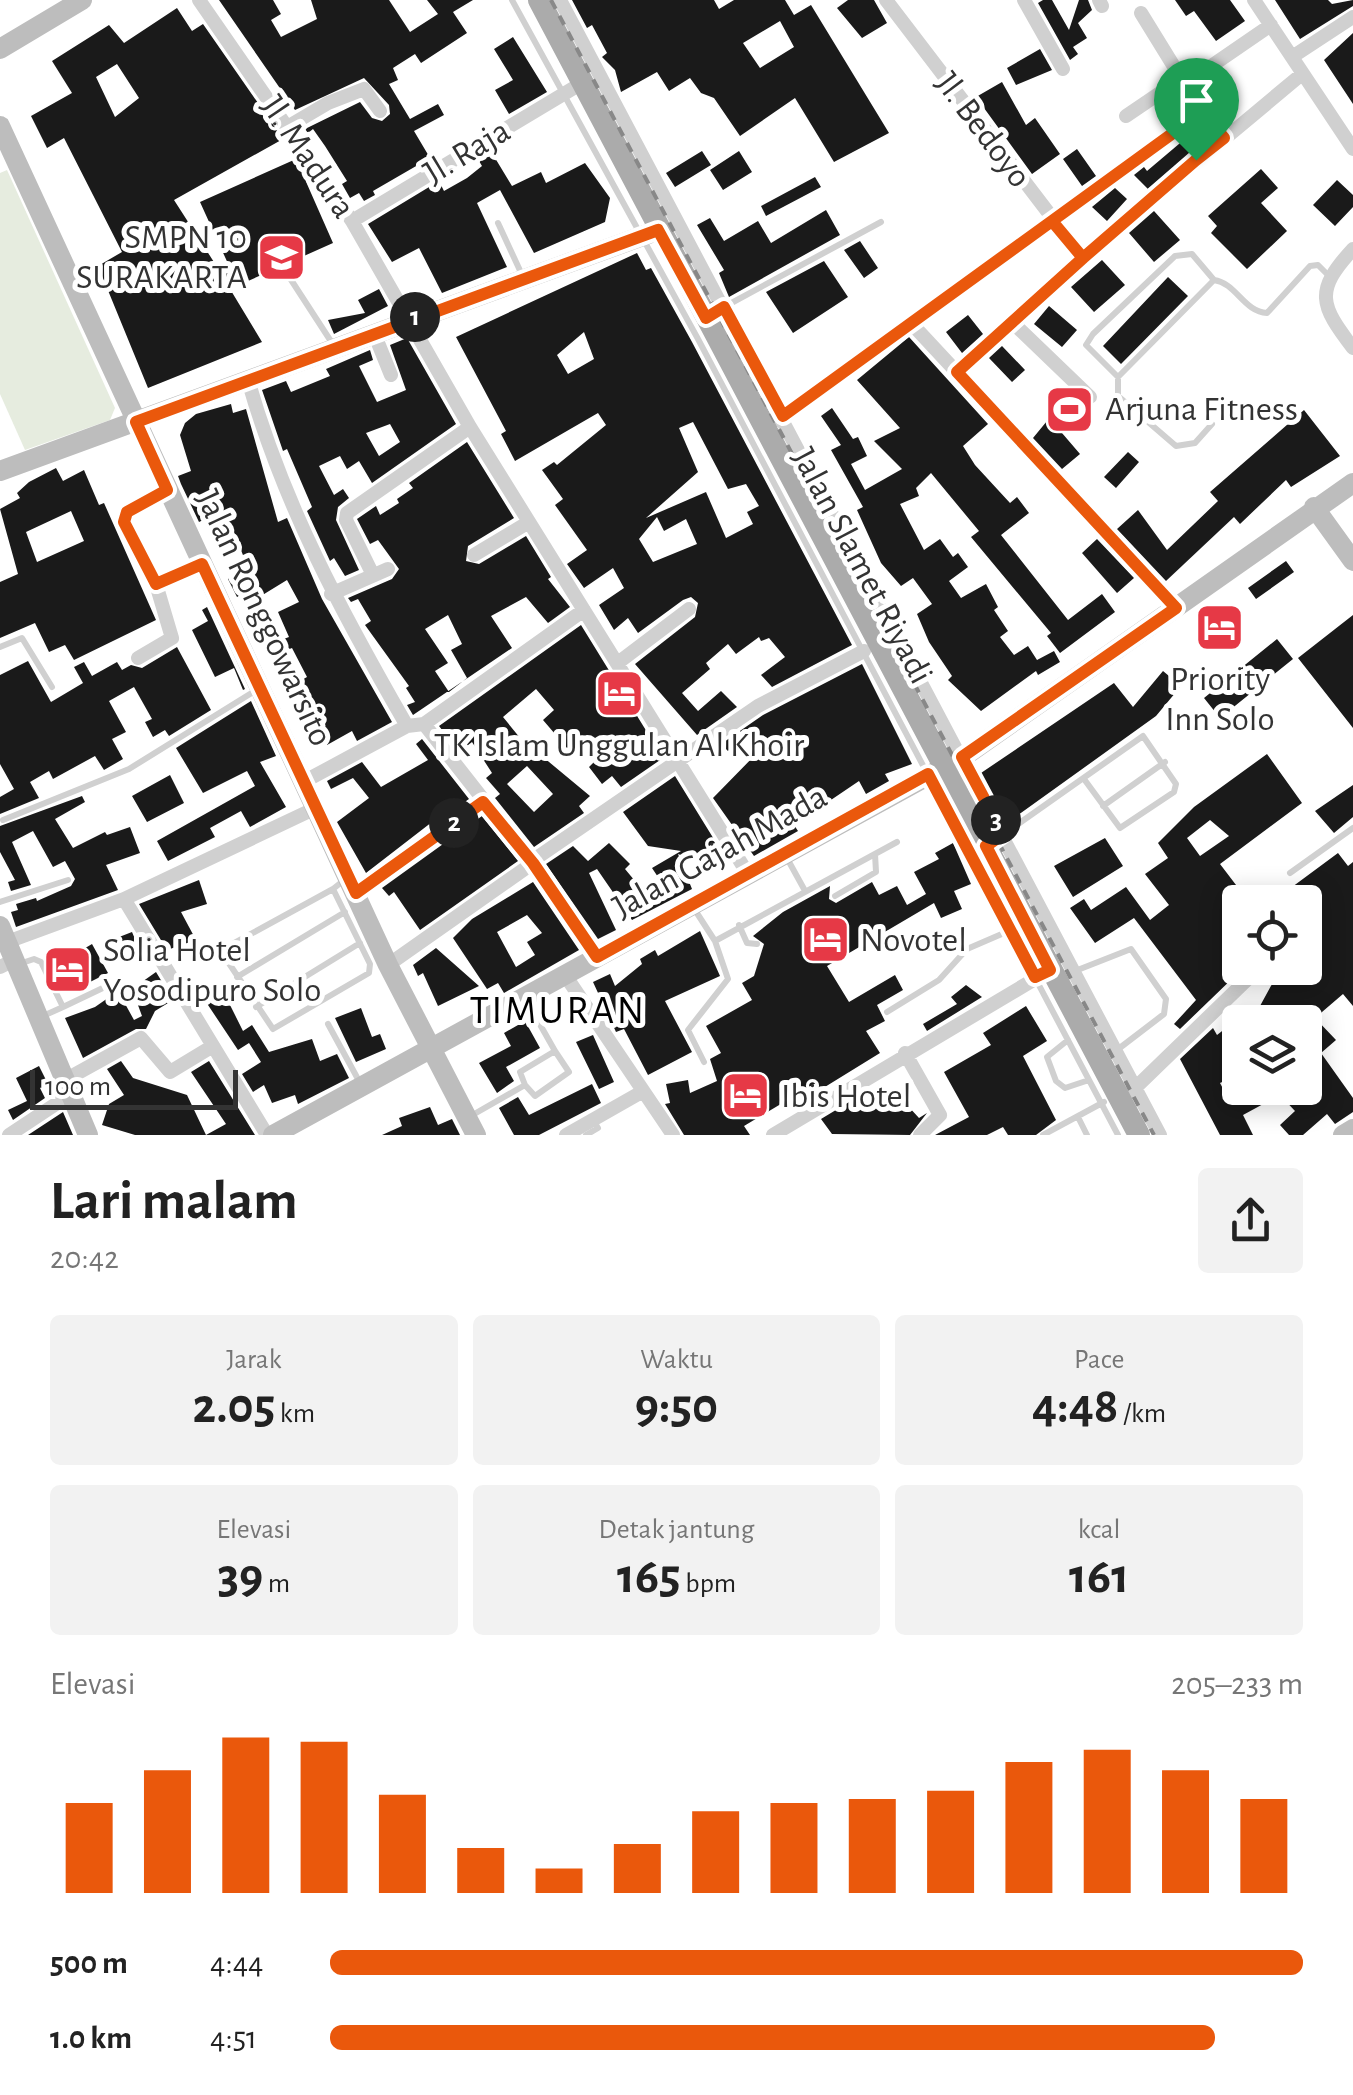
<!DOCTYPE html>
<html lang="id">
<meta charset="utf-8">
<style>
:root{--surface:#fff;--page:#f2f2f2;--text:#222;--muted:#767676;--accent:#ea580c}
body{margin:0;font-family:"Alegreya Sans",sans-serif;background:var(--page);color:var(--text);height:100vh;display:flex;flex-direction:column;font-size:38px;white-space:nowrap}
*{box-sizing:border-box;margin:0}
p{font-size:32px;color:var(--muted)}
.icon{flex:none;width:55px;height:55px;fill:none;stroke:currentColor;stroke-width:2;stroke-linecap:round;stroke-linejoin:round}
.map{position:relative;height:1135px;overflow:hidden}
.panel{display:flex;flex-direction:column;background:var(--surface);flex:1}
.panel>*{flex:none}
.buttons{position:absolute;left:1222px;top:885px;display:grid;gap:20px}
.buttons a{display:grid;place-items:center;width:100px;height:100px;border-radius:10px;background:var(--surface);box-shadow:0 5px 25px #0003;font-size:50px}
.scale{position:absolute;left:30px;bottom:25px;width:208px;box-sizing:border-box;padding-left:10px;border:5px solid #333;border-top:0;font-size:28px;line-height:35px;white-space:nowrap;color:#333;-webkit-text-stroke:8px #fff;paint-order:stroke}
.pin{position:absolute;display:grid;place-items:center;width:85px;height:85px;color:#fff;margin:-102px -42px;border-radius:50% 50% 50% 0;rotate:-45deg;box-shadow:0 0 10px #0007}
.pin .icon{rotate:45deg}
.km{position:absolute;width:50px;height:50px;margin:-25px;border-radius:50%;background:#222;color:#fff;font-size:28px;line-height:50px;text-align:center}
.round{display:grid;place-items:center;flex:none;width:105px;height:105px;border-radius:10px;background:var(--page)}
.headline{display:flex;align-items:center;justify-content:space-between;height:170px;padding:0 50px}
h1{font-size:55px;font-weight:700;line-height:75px}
.stats{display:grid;grid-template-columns:repeat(3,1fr);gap:15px;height:170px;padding:10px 50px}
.stats div{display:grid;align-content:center;border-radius:10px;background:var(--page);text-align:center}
.stats b{font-size:50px;font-weight:700}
.stats small{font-size:28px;font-weight:400}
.stats p{font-size:28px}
.chart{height:280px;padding:20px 50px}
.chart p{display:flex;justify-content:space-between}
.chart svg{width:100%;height:180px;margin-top:10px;stroke:var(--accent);stroke-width:6}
ul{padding:0 50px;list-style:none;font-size:32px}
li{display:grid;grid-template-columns:160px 120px 1fr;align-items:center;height:75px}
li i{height:25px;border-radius:12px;background:var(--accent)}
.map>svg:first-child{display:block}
</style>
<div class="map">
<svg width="1353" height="1135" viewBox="0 0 1353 1135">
<rect width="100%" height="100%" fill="#fff"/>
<path fill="#e6ecdf" d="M7,170L115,408L110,420L25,450L0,394V173Z"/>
<path fill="#1a1a1a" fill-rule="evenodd" d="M219,0H273L281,14L271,20L281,37L317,19L311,0H389L410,32L438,14L427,0H473L453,12L467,33L421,63L415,54L393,68L398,80L389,84L410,119L438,104L444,115L414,131L430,158L373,191L375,195L364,201L359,193L350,198L342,184L347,181L325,146L313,129L308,133L305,129L360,102L372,118L382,121L390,114L389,105L364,78L295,110Z
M572,0H714L719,9L734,0H785L794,15L811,5L889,133L834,162L795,98L740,136L714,98L701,93L690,78L669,91L657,72L621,92L615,70L602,57L607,53L592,25L587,28ZM780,21L794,47L760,68L743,43Z
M848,0H874L887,23L862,38L837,8Z
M1043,0H1052L1069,30L1079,0H1088L1092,10L1078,23L1087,38L1073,47L1078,54L1070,60L1038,3Z
M1175,0H1230L1245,21L1216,41L1194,11L1186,16Z
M1275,0H1328L1332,4L1353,0V6L1300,39Z
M177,8L192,31L203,24L283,139L174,200L221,273L230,268L200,202L296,159L333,243L230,289L262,342L148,388L98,266L122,252L64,138L47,148L31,116L72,93L52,61L109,25L124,43ZM117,64L139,98L115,117L96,77Z
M1353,33V104L1324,60Z
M513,37L547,92L509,114L495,90L513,80L494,49Z
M1040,49L1052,70L1016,85L1007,68Z
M1002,82L1026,125L1035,118L1060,154L1032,174L976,97Z
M1199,127L1210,137L1148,189L1134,175L1144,167L1147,171Z
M1077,149L1096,176L1082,186L1063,159Z
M702,151L711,165L675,187L666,173Z
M739,151L752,172L723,190L710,170Z
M492,153L512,186L541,172L546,183L585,163L610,198L605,222L534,253L500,190L477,203L507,267L442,293L419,248L392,262L368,224L439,181L444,191L467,178L482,166L479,161Z
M1261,169L1278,188L1261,203L1287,231L1247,269L1211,233L1217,226L1208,216Z
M815,177L821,187L766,216L761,206Z
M1337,180L1353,195V207L1335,226L1313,205Z
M1115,188L1127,199L1107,221L1092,207Z
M826,210L840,235L729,297L719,273L724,270L697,225L710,218L724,241L758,221L771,243Z
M1154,211L1180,240L1154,262L1129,233Z
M860,241L878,268L864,278L844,250Z
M637,253L646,270L651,268L692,342L852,645L772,687L761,675L785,657L769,638L761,641L759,637L736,654L728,644L706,663L710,669L682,693L698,711L721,691L737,707L697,735L635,664L695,617L698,603L691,597L683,600L638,633L628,618L614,630L599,605L624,588L613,568L584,588L567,564L587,550L555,505L563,499L542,470L554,462L557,465L606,425L598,413L515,461L501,434L506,431L456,337ZM584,332L594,359L568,374L557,355ZM693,422L728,489L746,484L759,506L747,512L753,524L726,538L706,492L646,518L698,472L679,428ZM657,517L664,531L686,519L697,544L653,562L639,539Z
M1102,260L1125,285L1094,312L1071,287Z
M824,261L848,297L793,333L766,292Z
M1168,277L1188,296L1121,364L1103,346Z
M379,289L388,306L334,334L328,320L365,313L358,300Z
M1049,306L1077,330L1062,347L1034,324Z
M968,315L983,334L962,353L946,332Z
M909,337L988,424L963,446L975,465L1010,503L1017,497L1029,513L1001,535L1068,620L1102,594L1115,612L1060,653L1047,636L1051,633L971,537L979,531L931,473L916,488L919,496L900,504L924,550L940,539L953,557L958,553L968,567L949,581L961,598L986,584L998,607L994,610L1008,631L1000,637L1014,655L1028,646L1037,660L1054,651L1060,662L1038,675L1036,671L981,711L948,680L952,676L929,642L917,614L932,604L913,578L901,586L881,563L857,510L863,507L831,450L841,445L821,416L832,408L853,439L858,437L867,456L851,464L865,490L902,469L874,441L900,428L857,380Z
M407,338L456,424L372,483L359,461L347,469L340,456L319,466L334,495L343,489L349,498L338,507L336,520L359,570L345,576L334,558L330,561L307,511L312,507L287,449L283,451L262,390L286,381L291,392L330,376L326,369L370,350L373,360L359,366L377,402L406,390L390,345ZM390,424L400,442L379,456L366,433Z
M1002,346L1025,370L1012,382L989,358Z
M1070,393L1088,407L1062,433L1080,454L1062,469L1033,438Z
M231,404L233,413L246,409L278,522L287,518L322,599L392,722L357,741L352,731L327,745L300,691L298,682L307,677L292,648L277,654L273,643L289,637L278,612L299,602L287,580L256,599L250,590L237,597L228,579L248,568L232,527L228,529L220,512L199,522L181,484L178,476L191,471L180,435L185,423L196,414Z
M1304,410L1340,456L1291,487L1286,480L1240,524L1234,517L1166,581L1117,529L1138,510L1167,550L1218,501L1210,492Z
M467,442L514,518L468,546L466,561L479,564L526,536L551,577L548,579L570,607L548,623L526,597L491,616L512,648L413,715L407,705L415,702L406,688L409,686L365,625L371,621L358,599L351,602L348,598L392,579L399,569L378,540L370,544L357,519L376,506L380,515L399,503L397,499L413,488L409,483ZM448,615L462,644L451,650L467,678L449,692L435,671L448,663L425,629Z
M1128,452L1139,462L1116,488L1104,477Z
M56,468L63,481L84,470L99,505L104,503L156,620L74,660L65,645L49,652L35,623L0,638V582L18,574L0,509L20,498L17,493L29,482ZM71,511L84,541L37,562L26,532Z
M1097,539L1134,578L1117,593L1082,553Z
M1286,561L1294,572L1256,599L1248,588Z
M207,607L245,689L243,690L234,668L215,677L192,630L208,621L202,610Z
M1220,609L1237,631L1220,645L1202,623Z
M1353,615V728L1298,658Z
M581,625L663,758L621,787L612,776L602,784L589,767L595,761L578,739L567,748L543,720L554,710L536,689L503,717L534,755L537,752L590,796L579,806L584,813L534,847L495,798L500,794L486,778L492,773L472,742L459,752L439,726ZM527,766L553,794L534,812L507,784Z
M1277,639L1293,659L1220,718L1204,698Z
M177,647L211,710L169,736L165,730L153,737L145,722L152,719L134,687L109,701L126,732L112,739L123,759L104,770L95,756L53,779L49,771L30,782L39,798L0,814V797L14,789L0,764V675L28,661L51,702L83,683L74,667L84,662L92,676L117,662L122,670L131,665L142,668Z
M862,664L912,764L885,774L889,781L866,794L859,781L794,825L798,831L754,856L713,798L759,751L745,736L728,751L722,745L711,751L763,715Z
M1163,671L1181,686L1156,716L1007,823L981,773L1114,683L1133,707Z
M251,701L276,756L260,762L286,807L250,827L241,811L210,828L215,837L168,861L157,841L255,786L247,771L203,793L176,748Z
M422,739L469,799L456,808L454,805L366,873L337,822L369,798L353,778L331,789L327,781L362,762L381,787L428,760L416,744Z
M1267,754L1302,803L1220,864L1249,902H1240V948L1224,960L1238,973L1180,1029L1174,1024L1196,1000L1134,918L1095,943L1070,908L1084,899L1091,910L1126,887L1150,920L1169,905L1145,874L1168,858L1158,843L1194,807ZM1210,820L1229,836L1200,856L1187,838Z
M170,775L184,803L147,822L132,796Z
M675,776L728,862L724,871L678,854L692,889L632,920L597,869L589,873L616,930L598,939L546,864L573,846L588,861L609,843L630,864L625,869L640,887L658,877L652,868L681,851L648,846L623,812Z
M1353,785V817L1334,833L1315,811Z
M82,796L85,802L55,819L73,848L105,832L107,835L130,827L140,853L106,865L118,890L16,927L11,912L18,910L16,904L36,898L37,901L71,886L75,879L65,861L53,867L33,831L12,842L31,885L11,891L8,882L15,880L0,852V826Z
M482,816L518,861L420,930L394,892L389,896L382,888Z
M1105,838L1123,866L1073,897L1054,866Z
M953,843L971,884L954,891L962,909L941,918L934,903L827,966L849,1002L895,975L903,990L877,1005L885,1021L866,1031L880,1053L820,1090L816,1083L744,1126L750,1135H684L665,1104L670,1103L666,1084L688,1080L690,1093L717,1081L710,1059L721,1053L706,1026L752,1000L742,983L754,976L764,944L753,936L783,912L830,886L829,899L836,903L872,882L879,895L897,886L907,905L926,894L914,872L939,859L935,853Z
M1338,853L1348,866L1353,862V1006L1343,994L1315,1018L1336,1040L1321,1053L1353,1098V1112L1335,1124L1327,1114L1303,1135H1289L1280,1125L1295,1111L1280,1095L1243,1115L1253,1135H1220L1180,1059L1213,1028L1217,1035L1231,1024L1240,1035V1043L1226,1053L1237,1075L1220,1083L1230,1102L1256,1088H1316L1305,1075V1022H1262L1260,1006L1277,975L1270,968H1291L1302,980L1313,975L1314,966L1305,958V940L1320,931L1322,921L1315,914L1305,916V902H1298L1288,890Z
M199,880L207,904L181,912L196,940L167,950L139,904Z
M533,882L579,950L504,993L498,983L487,989L453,938L472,919ZM527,915L542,933L527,942L535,955L516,967L497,932Z
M700,931L720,976L665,1001L692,1052L648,1075L624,1029L616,1032L593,982L610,974L615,986L642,964L640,959L655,950L658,956Z
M132,932L143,958L123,965L114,939Z
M92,944L108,973L86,984L82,977L71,983L60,963Z
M436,948L479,986L438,1006L423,973L418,976L413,965Z
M156,972L173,1000L155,1011L146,1029H136L83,1058L65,1018L95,1007L118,991L134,1020L142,1016L132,989Z
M966,985L982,997L927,1031L923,1024L957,1004L951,997Z
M224,993L243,1031L252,1025L269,1052L312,1039L320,1061L337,1054L349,1078L298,1104L295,1095L272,1103L264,1085L253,1092L242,1074L261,1062L249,1043L238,1050L206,1002Z
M1026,1006L1047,1041L1023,1056L1056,1120L1036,1135H1008L1003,1127L987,1135H935L969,1117L944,1072L991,1045L983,1033Z
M361,1008L372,1037L380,1034L386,1049L356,1062L335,1018Z
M525,1021L540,1048L506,1067L514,1081L497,1093L479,1063L511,1046L504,1033Z
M593,1035L614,1082L599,1089L576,1042Z
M121,1061L133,1078L187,1095L206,1135H135L102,1125L109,1104L124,1095L107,1069Z
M209,1061L255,1135H206L226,1124L191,1072Z
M39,1066L48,1084L40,1088L45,1098L13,1120L8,1110L27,1101L16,1078Z
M592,1084L601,1103L539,1135H514L499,1108L518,1097L529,1115Z
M869,1090L883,1106L896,1093L919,1118L927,1113L910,1135L832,1134L821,1119Z
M430,1107L438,1125L452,1119L460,1135H382L402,1126L399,1118Z
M63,1112L73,1135H28Z"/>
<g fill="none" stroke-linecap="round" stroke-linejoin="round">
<path stroke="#d0d0d0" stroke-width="6" d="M512,0L698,339L1118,1135
M498,223L523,277
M284,269L334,346
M724,307L881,222
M1118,377L1086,345L1093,334L1175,256L1192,254L1214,280
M1212,424L1195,443L1176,446L1118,396V377L1214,280C1236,283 1244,312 1267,313L1310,266L1318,265L1329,276
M0,647L22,638L52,687
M1103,806L1165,762
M3,820L129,769L258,689
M1004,834L1143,736L1176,784L1174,792L1120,828L1084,779
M788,860L804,889
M1290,873L1353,828
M333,889L227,947L222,953L273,1029L369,973L370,964L333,889L343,881
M835,896L876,872L875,854
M0,902L68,880
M693,907L715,941L728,979L688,1030L704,1062
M739,925L747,943L757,944
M715,941L897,842
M22,963L34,959L41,962L63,1007L43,1016
M1075,971L1131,949L1166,999L1164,1014L1117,1050
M237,977L345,912
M63,1007L107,986
M256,1007L360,943
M887,1012L939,980L967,949L1011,930
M538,1021L555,1051
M328,1024L359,1081
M1068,1040L1047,1057L1056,1081L1065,1088L1089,1080
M469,1117L525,1085L535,1096L569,1072L555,1051L520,1072L525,1085
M1078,1117L1087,1135
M586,1135L598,1128L593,1120
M1043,1135L1104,1102"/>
<path stroke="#d0d0d0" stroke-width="14" d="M199,0L352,221L470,427L748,874
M560,0L1160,1135
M886,0L1083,258
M1024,0L1063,69
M1099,0L1102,6
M1254,0L1353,149
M1292,57L1353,17
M1188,88L1204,71L1271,25
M1202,112L1224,137
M1126,116L1182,78
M289,126L328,103L364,89L380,111
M352,221L582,83
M1353,249C1314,291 1320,305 1353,348
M1012,322L1090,397
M911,323L1176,608
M374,333L391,375
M957,372L1139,210L1302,74
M248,380C284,506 342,613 407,726L424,724L435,738L533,863L597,957
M776,420L1202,112L1141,13
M167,490L127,512L124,523L156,584L202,565
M474,555L529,522
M373,575L346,520L347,513L470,427
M331,594L388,569
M138,658L172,638L156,584
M619,662L689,609
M424,724L584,610
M305,781L407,726
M532,861L758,706L864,651
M356,893L483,802
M124,899L267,1135
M1305,930L1312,924
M7,942L124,899L318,807
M388,965L533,863
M0,967L14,960
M1301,968L1304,970
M565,975L673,1135
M905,1053L940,1115L920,1135
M65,1080L141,1038L170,1072L213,1046
M1131,1092L1259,968
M9,1135L71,1094
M566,1135L640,1093
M773,1135L1050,970"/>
<path stroke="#bdbdbd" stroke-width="20" d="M0,49L82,0
M0,126L388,965L476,1135
M0,471L659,230
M1314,507L1353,561
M0,926L88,1135
M273,1135L966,755L1353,483
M1343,1135L1353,1129"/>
<path stroke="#ababab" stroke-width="22" d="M539,0L1139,1135"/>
<path stroke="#888" stroke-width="4" stroke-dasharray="10 8" stroke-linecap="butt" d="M551,0L1154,1135"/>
</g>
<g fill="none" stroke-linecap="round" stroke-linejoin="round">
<defs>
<path id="route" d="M1196,160L1083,258L1052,221L783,416L724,307L706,318L658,230L136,422L167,490L127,512L124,522L156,584L202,564L356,893L483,802L533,863L597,957L928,774L1035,977L1050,970L986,846L1003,834L962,757L1176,608L957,372L1083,258L1052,221L1202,112L1224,138L1196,160"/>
</defs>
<use href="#route" stroke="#fff" stroke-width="20"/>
<use href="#route" stroke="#ea580c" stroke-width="12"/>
</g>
<defs>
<symbol id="school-square" viewBox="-11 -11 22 22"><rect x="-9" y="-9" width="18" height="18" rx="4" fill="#e63946" stroke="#fff"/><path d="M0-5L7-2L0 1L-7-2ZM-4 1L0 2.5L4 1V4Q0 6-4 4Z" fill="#fff"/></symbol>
<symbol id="stadium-square" viewBox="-11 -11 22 22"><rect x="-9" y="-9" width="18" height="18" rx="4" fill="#e63946" stroke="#fff"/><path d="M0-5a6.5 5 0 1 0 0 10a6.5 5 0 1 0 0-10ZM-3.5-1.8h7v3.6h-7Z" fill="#fff"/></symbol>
<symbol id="hotel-square" viewBox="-11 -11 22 22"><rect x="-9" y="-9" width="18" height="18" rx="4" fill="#e63946" stroke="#fff"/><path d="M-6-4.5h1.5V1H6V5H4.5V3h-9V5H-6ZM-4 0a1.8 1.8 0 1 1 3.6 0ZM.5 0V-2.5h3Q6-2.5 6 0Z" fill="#fff"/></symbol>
</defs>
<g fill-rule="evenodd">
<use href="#school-square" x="254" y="230" width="55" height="55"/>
<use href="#stadium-square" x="1042" y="382" width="55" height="55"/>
<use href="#hotel-square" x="1192" y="600" width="55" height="55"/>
<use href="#hotel-square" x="592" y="666" width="55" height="55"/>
<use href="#hotel-square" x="798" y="912" width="55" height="55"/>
<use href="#hotel-square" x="40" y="942" width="55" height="55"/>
<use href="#hotel-square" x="718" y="1068" width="55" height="55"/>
</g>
<g text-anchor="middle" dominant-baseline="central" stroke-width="10" stroke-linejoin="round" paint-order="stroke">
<g font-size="35" fill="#333" stroke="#fff">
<text transform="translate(983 130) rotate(53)">Jl. Bedoyo</text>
<text transform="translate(467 152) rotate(-31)">Jl. Raja</text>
<text transform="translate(308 157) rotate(56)">Jl. Madura</text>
<text transform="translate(862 566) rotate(62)">Jalan Slamet Riyadi</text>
<text transform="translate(264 618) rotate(65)">Jalan Ronggowarsito</text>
<text transform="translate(720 852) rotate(-29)">Jalan Gajah Mada</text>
</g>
<g font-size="35" fill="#333" stroke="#fff" text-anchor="start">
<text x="247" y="237" text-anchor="end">SMPN 10<tspan x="247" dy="40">SURAKARTA</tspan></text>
<text x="1105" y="409">Arjuna Fitness</text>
<text x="1220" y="679" text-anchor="middle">Priority<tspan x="1220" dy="40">Inn Solo</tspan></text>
<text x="619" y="745" text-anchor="middle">TK Islam Unggulan Al Khoir</text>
<text x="860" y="940">Novotel</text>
<text x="103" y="950">Solia Hotel<tspan x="103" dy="40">Yosodipuro Solo</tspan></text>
<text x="781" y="1096">Ibis Hotel</text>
</g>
<g font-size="40" letter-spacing="2.5" fill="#000" stroke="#fff">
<text x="558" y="1011">TIMURAN</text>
</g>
</g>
</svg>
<div class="buttons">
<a><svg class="icon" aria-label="locate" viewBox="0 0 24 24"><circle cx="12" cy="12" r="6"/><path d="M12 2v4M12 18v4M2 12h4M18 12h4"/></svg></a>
<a><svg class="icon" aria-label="layers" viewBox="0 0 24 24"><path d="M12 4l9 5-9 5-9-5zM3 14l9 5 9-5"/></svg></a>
</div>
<div class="scale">100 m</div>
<div class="pin" style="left:1196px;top:160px;background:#1e9e55"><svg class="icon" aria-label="arrive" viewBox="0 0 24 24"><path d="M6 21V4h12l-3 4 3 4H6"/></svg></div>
<b class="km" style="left:415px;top:317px">1</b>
<b class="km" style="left:454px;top:823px">2</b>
<b class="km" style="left:996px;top:820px">3</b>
</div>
<section class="panel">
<div class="headline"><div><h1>Lari malam</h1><p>20:42</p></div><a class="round"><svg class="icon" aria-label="share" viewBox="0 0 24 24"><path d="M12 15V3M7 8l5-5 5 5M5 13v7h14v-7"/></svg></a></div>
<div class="stats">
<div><p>Jarak</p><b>2.05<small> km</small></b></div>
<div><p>Waktu</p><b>9:50</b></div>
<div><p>Pace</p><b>4:48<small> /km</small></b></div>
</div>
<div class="stats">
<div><p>Elevasi</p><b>39<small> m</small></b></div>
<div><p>Detak jantung</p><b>165<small> bpm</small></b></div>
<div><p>kcal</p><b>161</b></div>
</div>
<div class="chart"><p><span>Elevasi</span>205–233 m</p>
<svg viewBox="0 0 160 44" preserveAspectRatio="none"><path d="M5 44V22M15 44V14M25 44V6M35 44V7M45 44V20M55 44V33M65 44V38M75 44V32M85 44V24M95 44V22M105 44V21M115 44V19M125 44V12M135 44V9M145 44V14M155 44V21"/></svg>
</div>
<ul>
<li><b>500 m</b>4:44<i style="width:100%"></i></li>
<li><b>1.0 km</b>4:51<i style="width:91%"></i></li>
</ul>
</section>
